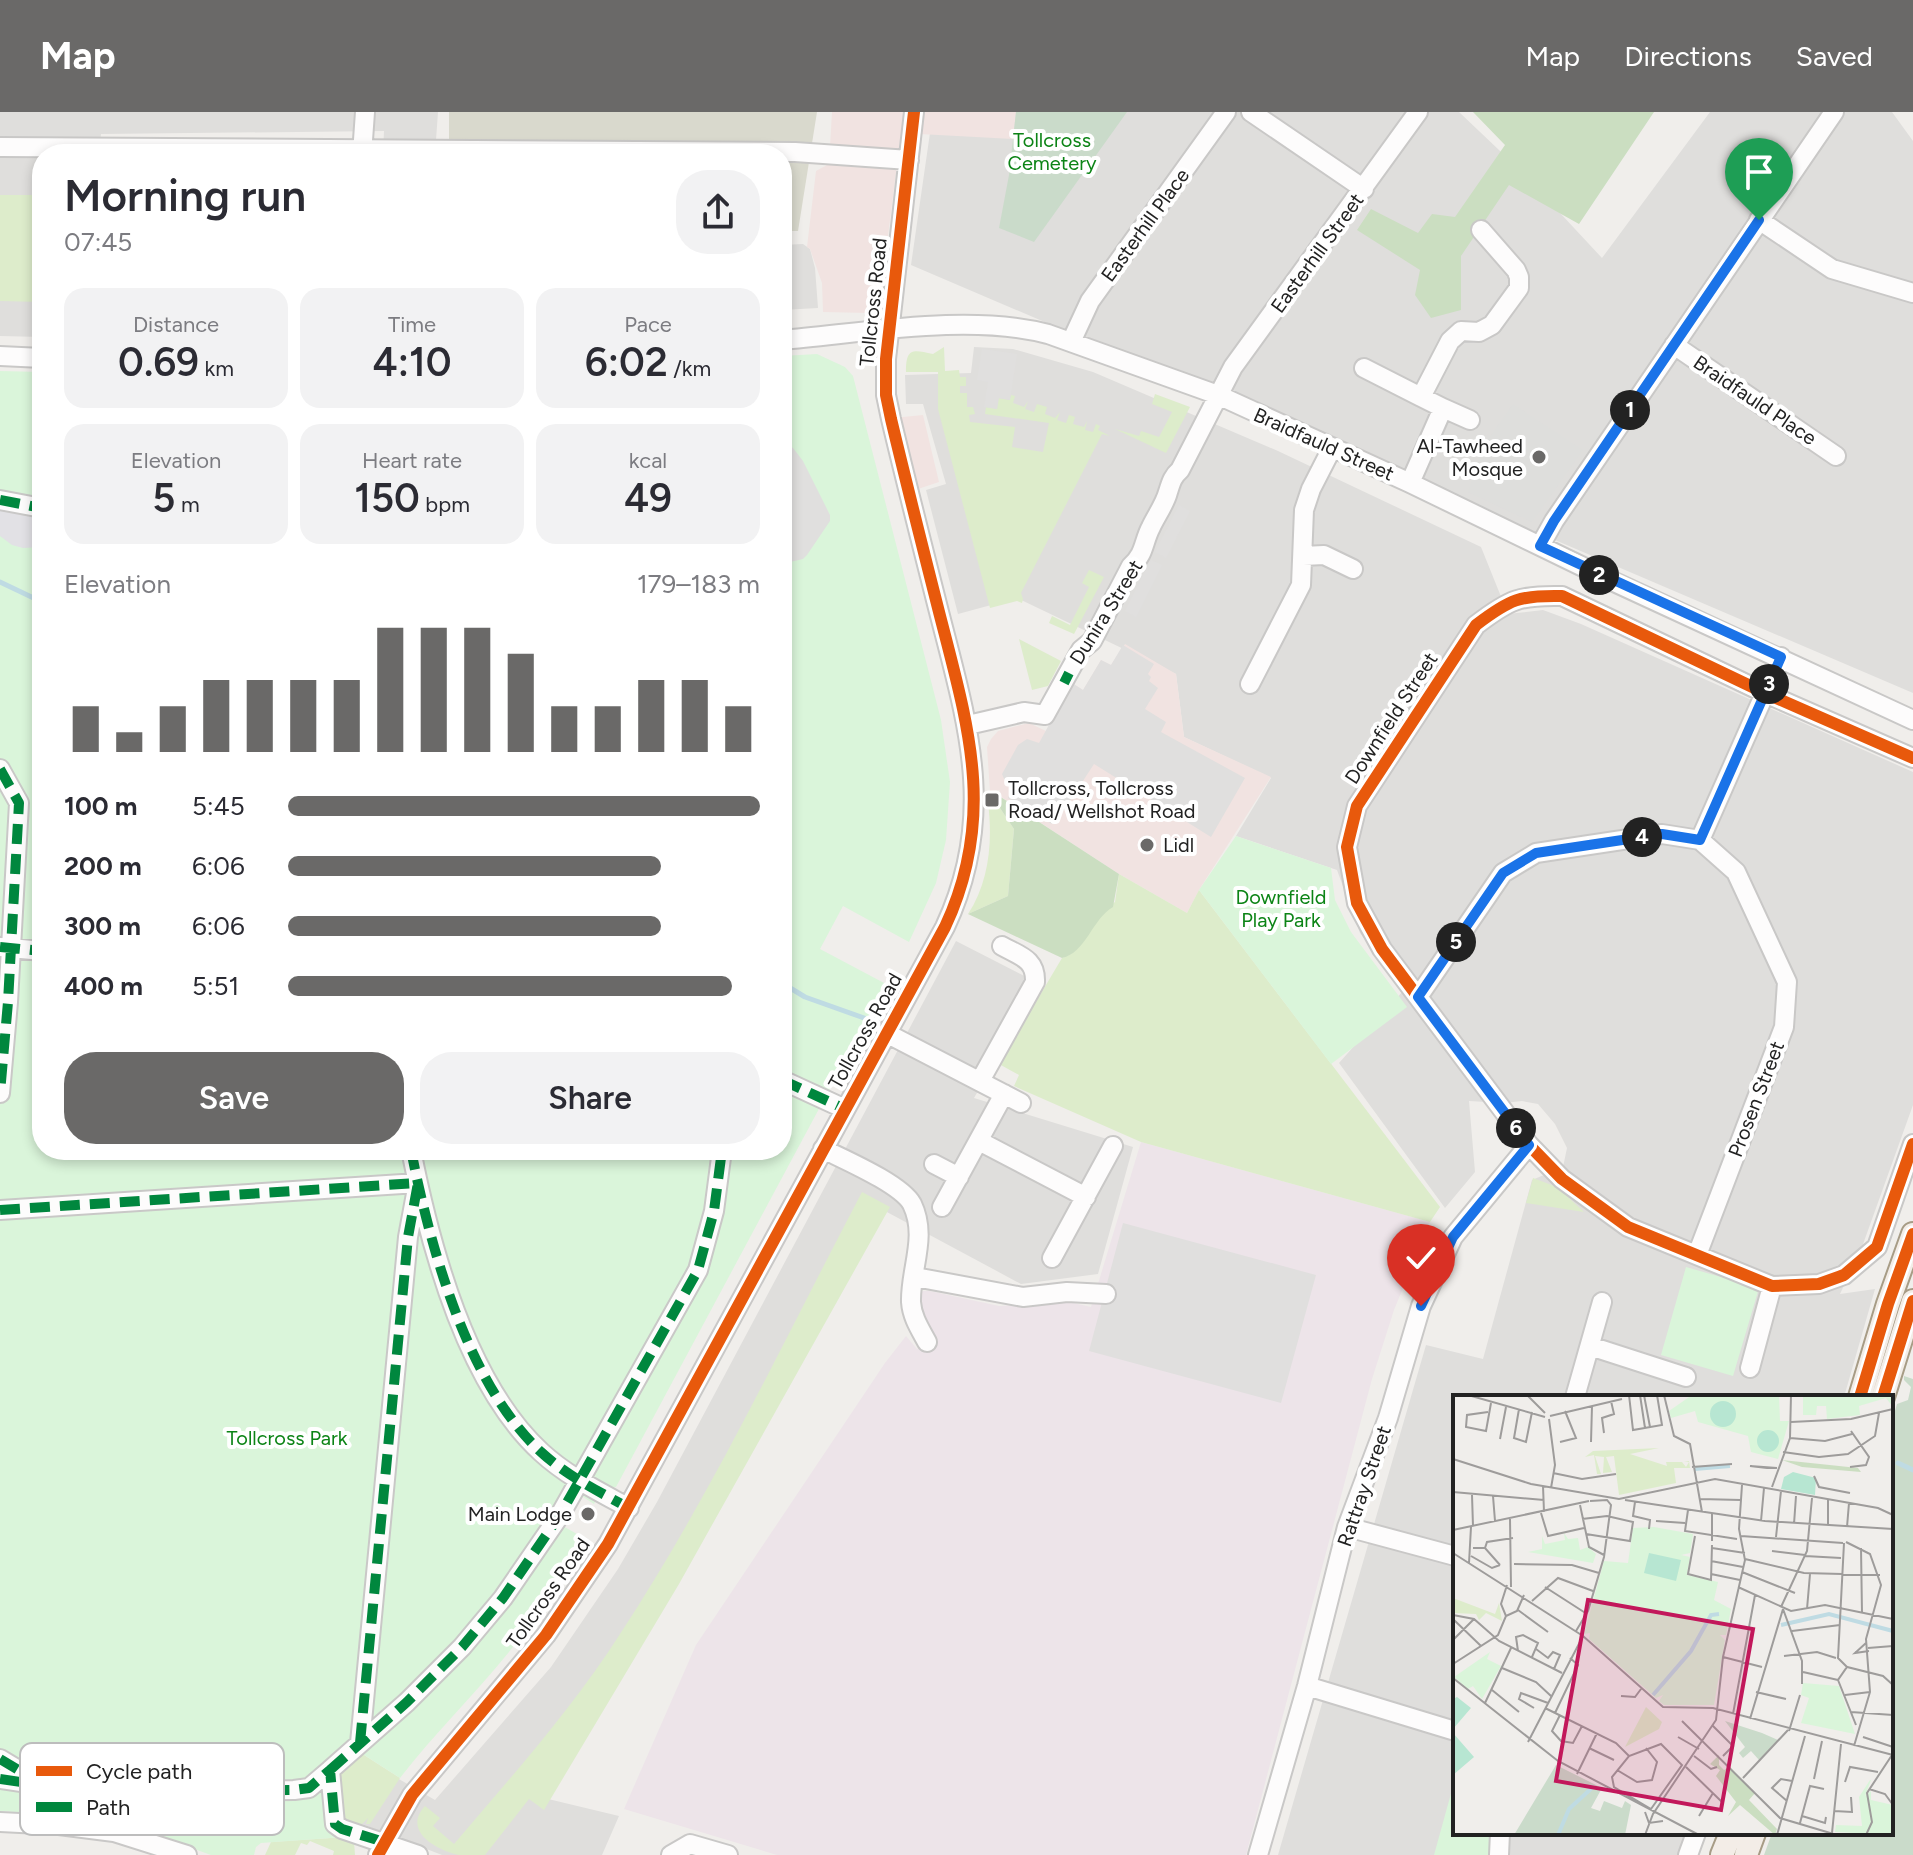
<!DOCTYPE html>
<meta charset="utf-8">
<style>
:root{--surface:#fff;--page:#f2f2f3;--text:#2b2b33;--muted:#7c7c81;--accent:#6a6968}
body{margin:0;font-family:Figtree,sans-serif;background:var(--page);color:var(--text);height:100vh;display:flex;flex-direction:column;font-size:30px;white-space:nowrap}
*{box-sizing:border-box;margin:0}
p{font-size:26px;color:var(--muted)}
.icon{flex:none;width:44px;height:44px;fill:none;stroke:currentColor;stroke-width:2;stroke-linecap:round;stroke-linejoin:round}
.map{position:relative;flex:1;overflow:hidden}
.panel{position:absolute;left:32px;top:32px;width:760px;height:1016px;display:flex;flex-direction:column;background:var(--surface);border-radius:32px;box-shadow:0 4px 12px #0003}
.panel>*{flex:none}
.pin{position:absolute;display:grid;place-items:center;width:68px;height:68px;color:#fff;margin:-82px -34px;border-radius:50% 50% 50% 0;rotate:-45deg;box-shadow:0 0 8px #0007}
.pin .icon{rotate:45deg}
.km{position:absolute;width:40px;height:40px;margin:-20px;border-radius:50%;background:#222;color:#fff;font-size:22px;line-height:40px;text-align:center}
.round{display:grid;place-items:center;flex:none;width:84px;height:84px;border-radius:32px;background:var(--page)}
.head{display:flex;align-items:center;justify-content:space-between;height:136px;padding:0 32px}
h1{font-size:44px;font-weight:600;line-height:60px}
.stats{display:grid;grid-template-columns:repeat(3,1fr);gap:12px;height:136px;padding:8px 32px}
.stats div{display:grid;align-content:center;border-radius:20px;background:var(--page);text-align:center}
.stats b{font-size:40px;font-weight:600}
.stats small{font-size:22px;font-weight:400}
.stats p{font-size:22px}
.chart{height:224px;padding:16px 32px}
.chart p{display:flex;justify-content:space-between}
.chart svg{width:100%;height:144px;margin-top:8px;stroke:var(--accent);stroke-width:6}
.button{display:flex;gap:16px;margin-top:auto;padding:16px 32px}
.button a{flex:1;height:92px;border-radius:32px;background:var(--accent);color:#fff;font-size:32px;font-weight:600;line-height:92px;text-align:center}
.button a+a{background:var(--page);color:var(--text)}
ul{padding:0 32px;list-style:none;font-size:26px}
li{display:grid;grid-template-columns:128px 96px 1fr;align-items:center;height:60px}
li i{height:20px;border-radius:10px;background:var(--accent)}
header{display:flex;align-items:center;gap:48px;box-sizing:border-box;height:112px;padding:0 40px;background:var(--accent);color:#fff}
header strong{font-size:38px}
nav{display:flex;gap:44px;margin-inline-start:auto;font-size:28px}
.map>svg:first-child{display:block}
</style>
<header>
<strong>Map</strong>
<nav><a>Map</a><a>Directions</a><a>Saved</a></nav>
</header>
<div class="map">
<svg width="1913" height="1743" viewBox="0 0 1913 1743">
<rect width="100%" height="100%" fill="#f0eeeb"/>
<path fill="#dfdedc" d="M0,0H438L435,42H383L384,19L101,22L99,42H42V225L0,224Z
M933,0H1459L1519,57L1602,146L1710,0H1892L1913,29V581L911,153Z
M803,132L810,137L815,156L818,196L782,198V133Z
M974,235L1013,237L1093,260L1278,339L1481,435L1508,502L1543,498L1581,512L1913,660V993L1862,1135L1840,1182L1875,1177L1844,1285H1455V1721H1688L1679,1743H1278L1426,1233L1483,1247L1532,1068L1563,1055L1567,1036L1555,1012L1538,992L1522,989L1504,991L1469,989L1475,1060L1445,1096L1339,951L1403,879L1360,821L1337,758L1236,724L1271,666L1184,625L1176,562L1017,486L958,502L926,378L946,372L923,292H906L905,263L971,261Z
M956,829L1040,872L974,986L1133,1035L1098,1162L1021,1172L885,1099L544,1686L619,1704L602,1743H442L344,1705L361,1645L435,1688L551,1555L618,1457L657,1390Z"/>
<path fill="#f1e3e1" d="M832,0H1016L1013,27L901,21L881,179L869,201L823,200L822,171L810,137L807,135L816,59L829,52Z
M923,303L939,370L912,379L893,306Z
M1125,532L1176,562L1184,625L1271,665L1199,778L1187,801L1119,762L998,683L1000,678L990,679L987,635L991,627L998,619L1029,611L1046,619L1072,571L1083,578L1101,548L1111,553Z"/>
<path fill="#ede4e9" d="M1141,1030L1430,1110L1394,1198L1372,1267L1246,1743H777L624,1697L696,1533L885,1251L906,1224L917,1237L935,1224L921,1201L918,1185L923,1179H930L999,1194L1069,1190L1091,1195Z"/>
<path fill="#dededc" d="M1513,292L1583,338L1532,410L1468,380L1482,336Z"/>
<path fill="#d9d9cd" d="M449,0H817L798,119H782V42H449Z"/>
<path fill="#ddeccb" d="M0,83H42V190L0,189Z
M944,235L945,259L959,258L960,265H966V274H960V281H967V295H973L975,302L969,303L970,310L1015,315L1012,335L1043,340L1049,311L985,302L986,295L997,297L998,286L1009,288L1011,283L1015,284L1013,291L1024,295L1028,289L1025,297L1034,300L1037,292L1047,295L1045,302L1055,306L1060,300L1057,308L1066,311L1069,303L1075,305L1073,312L1084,315L1087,309L1085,318L1093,320L1096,312L1100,314L1098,318L1110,324L1102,322L1021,481L1023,487L1022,491L1017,489L990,496L938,297V260H906C906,235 913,238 933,242Z
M1155,282L1190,295L1166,341L1115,317L1139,324L1141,319L1159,325L1172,300L1152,292Z
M1089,458L1104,465L1074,522L1049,511L1052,504L1070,513L1089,475L1082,471Z
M1019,527L1061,549L1048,574L1032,578Z
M988,691L998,693L1014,717L1008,784L968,802C989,770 993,729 988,691Z
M1119,762L1187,801L1199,778L1440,1095L1430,1110L1141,1030L1014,974L1019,963L999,952L1062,846C1081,841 1089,818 1101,803C1104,799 1110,794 1115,790Z
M1533,1066L1557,1075L1584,1100L1526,1091Z
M862,1080L890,1095L679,1472L544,1698L529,1687L485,1743C477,1743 467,1743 459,1743C436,1738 402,1719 425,1694L440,1706L433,1714L454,1732C512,1664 572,1597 620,1522C712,1382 784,1228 862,1080Z
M361,1641L400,1666L370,1712H366L368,1706L362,1712L343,1710L339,1658Z
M345,1725L354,1729L355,1743H333L334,1739L310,1729L307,1733L301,1731L295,1743H265L271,1730Z"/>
<path fill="#cbdec1" d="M1473,0H1654L1579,112L1509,73L1461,144V198L1431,206L1415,183L1420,158L1357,118L1371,97L1418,121L1432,102L1455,105L1505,33Z
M996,682L1119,762L1113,795C1092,807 1086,841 1062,846L968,802L1008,784L1014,717L998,693L988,691Z"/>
<path fill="#cadbca" d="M1016,0H1127L1034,130L999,116L1009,63Z
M1904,1264L1913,1267V1743H1764L1772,1721H1891V1312L1897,1292L1908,1288L1911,1275L1904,1268Z"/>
<path fill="#daf5da" d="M817,242L845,255L853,264L941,608L950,670L946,728L936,771L909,830L843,794L820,837L886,872L616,1375L611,1376L604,1372L594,1392L580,1383L561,1413L586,1427C562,1465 538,1504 509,1540C474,1583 434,1622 400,1666L361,1641L339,1659L343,1710L362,1712L354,1729L345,1725L261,1731L256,1735L254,1743H211L108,1706L0,1699V259L42,260V1038H782V244Z
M1236,724L1331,756L1335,788L1351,820L1407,895L1331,952L1199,778Z
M1686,1155L1759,1176L1733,1264L1661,1243Z
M1455,1667V1721H1490L1489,1743H1434Z"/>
<path fill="#e0dfde" d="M982,237L1017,242L1010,288L999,286L997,297L984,295L988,270L977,268Z
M782,328L793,336L803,349L830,403V409L807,443L803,447L790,450L782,449Z
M1179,393L1190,399L1166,446L1155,440Z
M1151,448L1162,453L1136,505L1125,499Z
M1123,533L1154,552L1148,562L1151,565L1149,569L1158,576L1145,597L1166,610L1161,620L1245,666L1211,725L1094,652L1062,701H1058L1052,712L1008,686L1014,675L1005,669L1002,662L1018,633L1027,627L1039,631L1072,571L1083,578L1101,548L1111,553Z
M1123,1111L1316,1163L1281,1291L1089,1239Z"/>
<path fill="#e2e1e5" d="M0,388L42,396V435L23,436L12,433L0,424Z"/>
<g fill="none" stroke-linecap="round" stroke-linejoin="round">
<path stroke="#bfdbe3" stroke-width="5" d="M0,470L42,490
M782,871L805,885L867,907
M1898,1351L1913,1358"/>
<defs>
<path id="minor" d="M1251,0L1364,77
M0,35L795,40L909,48
M362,42L365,0
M1759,108L1832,157L1913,181
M782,228C864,221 969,201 1048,222L1218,283L1410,371L1612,469L1913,608
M1071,230L1090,189L1226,0
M1674,233L1836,344
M0,244L42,246
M1364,256L1421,285
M1443,296L1470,308
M1410,371L1443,296L1421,285L1450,229L1461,219L1479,220L1492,213L1519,176V165L1516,158L1481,118
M0,388L42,396
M1540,434L1554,409L1834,0
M1303,444L1324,443L1353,457
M1250,572L1301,473L1304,398L1311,377L1332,336
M968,613L1024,600L1045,603L1081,538L1092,529L1131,454C1145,442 1143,430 1151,415C1156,404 1165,392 1168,380C1171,371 1172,365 1180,358L1233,255L1418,0
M1913,646L1765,581L1562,484C1520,483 1510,487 1476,513L1357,694L1347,735L1357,791L1382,837L1529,1033L1562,1067L1628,1115L1772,1174L1819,1172L1844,1163L1877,1135L1913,1032
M0,657L19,691L8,890L0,981
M1700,728L1781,545
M0,835L42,839
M1418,885L1503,761L1536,741L1662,722L1700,728L1736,760L1787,870L1784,915L1697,1143
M886,921L1021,991
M782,968L845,997
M980,969L1035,870C1036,847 1020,844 1002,834
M979,1029L1086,1085
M823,1037C845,1048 901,1072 912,1092C928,1125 910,1157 911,1190C912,1205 920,1217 927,1230
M411,1038C430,1134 467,1272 541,1340C567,1364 598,1379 629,1396
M934,1052L959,1065
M942,1095L1004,982
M0,1098L418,1071
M1052,1146L1113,1034
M915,1165L1023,1185L1067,1180L1106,1182
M1590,1234L1686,1265
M1750,1256L1772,1174
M1575,1285L1602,1190
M1347,1415L1455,1444
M1307,1574L1455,1619
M360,1631L408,1125L418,1071
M0,1647L35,1668
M330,1658L407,1590L462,1535L503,1486L560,1403L698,1158L714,1099L722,1038
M0,1667L48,1674L209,1679L294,1678L309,1676L330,1658L335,1712L342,1717L418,1743
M0,1710L59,1713L114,1720L187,1743
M378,1743L412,1683L546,1523L608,1432L945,815C998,702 967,610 938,496C922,433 906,370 891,307L886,283V247L914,0
M671,1743L690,1732L728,1743
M1258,1743L1307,1574L1347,1415L1388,1306L1421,1194L1453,1125L1529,1033
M1499,1743L1500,1721
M1688,1743L1696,1721"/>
<path id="major" d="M1860,1285L1888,1192L1913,1122
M1883,1285L1913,1189
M1722,1743L1731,1721
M1746,1743L1754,1721"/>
</defs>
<use href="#minor" stroke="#c9c8c7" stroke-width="22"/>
<use href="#major" stroke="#a79c86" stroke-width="26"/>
<use href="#minor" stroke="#fdfcfc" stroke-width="18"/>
<use href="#major" stroke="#f3ede7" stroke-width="22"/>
<path stroke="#00873e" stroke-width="10" stroke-dasharray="20 10" stroke-linecap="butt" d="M0,388L42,396
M1064,571L1069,561
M0,657L19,691L8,890L0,981
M0,835L42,839
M782,968L845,997
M411,1038C430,1134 467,1272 541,1340C567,1364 598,1379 629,1396
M0,1098L418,1071
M360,1631L408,1125L418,1071
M0,1647L37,1669
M330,1658L407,1590L462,1535L503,1486L560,1403L698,1158L714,1099L722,1038
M0,1667L48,1674L209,1679L294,1678L309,1676L330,1658L335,1712L342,1717L384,1730"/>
<defs>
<path id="cycleway" d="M1913,646L1765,581L1562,484C1520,483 1510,487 1476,513L1357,694L1347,735L1357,791L1382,837L1529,1033L1562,1067L1628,1115L1772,1174L1819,1172L1844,1163L1877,1135L1913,1032
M1860,1285L1888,1192L1913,1122
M1883,1285L1913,1189
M378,1743L412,1683L546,1523L608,1432L945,815C998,702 967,610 938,496C922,433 906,370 891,307L886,283V247L914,0"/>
</defs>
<use href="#cycleway" stroke="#fff" stroke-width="17"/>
<use href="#cycleway" stroke="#e8590c" stroke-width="12"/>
</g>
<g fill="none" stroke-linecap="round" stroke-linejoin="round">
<defs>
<path id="route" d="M1421,1194L1453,1125L1529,1033L1418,885L1503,761L1536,741L1662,722L1700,728L1781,545L1540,434L1554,409L1759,108"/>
</defs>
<use href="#route" stroke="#fff" stroke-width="16"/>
<use href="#route" stroke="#1a73e8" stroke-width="10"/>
</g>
<g fill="#6a6968" stroke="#fff" stroke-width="3">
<circle cx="1539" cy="345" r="8"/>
<rect x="984" y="680" width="16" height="16" rx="4"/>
<circle cx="1147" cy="733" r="8"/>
<circle cx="588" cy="1402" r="8"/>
</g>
<g text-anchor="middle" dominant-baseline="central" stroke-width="8" stroke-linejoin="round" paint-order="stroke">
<g font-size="20" fill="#0c8416" stroke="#fff">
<text x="1052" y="28">Tollcross<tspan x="1052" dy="23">Cemetery</tspan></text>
<text x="1281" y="785">Downfield<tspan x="1281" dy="23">Play Park</tspan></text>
<text x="287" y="1326">Tollcross Park</text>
</g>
<g font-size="20" fill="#222" stroke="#fff">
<text transform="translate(1145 113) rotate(-54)">Easterhill Place</text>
<text transform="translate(1317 141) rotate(-54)">Easterhill Street</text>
<text transform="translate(873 190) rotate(-84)">Tollcross Road</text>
<text transform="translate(1755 288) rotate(34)">Braidfauld Place</text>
<text transform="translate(1324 332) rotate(24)">Braidfauld Street</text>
<text transform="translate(1106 500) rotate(-58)">Dunira Street</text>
<text transform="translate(1391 606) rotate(-57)">Downfield Street</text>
<text transform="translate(865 919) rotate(-61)">Tollcross Road</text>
<text transform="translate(1756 987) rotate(-69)">Prosen Street</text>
<text transform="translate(1364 1374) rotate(-71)">Rattray Street</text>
<text transform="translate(548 1481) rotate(-55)">Tollcross Road</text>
</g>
<g font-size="20" fill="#222" stroke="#fff" text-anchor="end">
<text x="1523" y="334">Al-Tawheed<tspan x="1523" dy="23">Mosque</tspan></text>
<text x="1008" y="676" text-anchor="start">Tollcross, Tollcross<tspan x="1008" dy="23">Road/ Wellshot Road</tspan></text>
<text x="1163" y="733" text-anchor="start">Lidl</text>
<text x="572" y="1402">Main Lodge</text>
</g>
</g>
<g transform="translate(1453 1283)">
<rect width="440" height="440" fill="#f0eeeb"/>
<path d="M206,53L177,59L214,71L213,67H229L233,72L236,67L231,66H236L237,73H221L223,88L166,100L161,61L153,62L159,77L150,78L151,62L142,61L148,79H144L141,60L132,62L140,56ZM0,203L42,219L46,208L49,226L33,218L26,225L23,219L0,218ZM193,312L209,327L206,334L172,352Z" fill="#ddeccb"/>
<path d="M329,65L405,73L408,77L349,72ZM266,360V370L271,375L277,372L302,398L296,405L324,434L322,440L287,410L275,421L283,407L263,381L267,375L257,369Z" fill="#cbdec1"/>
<path d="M272,326L309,338L325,345L306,365L298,356L290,363L286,358L292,352ZM103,370L149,393L138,413L147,416L151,406L169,413L172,406L178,410L172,440H61Z" fill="#cadbca"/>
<path d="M239,0H326L327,26H336L325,64L298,57L295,41L245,27L242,16L218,23L216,16ZM350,0H440V12L433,3L406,11L407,20L374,24L373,11H364L363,20H350ZM201,132L240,139L237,158L228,160L237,162L234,180L265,187L261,205L278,214L273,240H267L272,245L261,310H211L206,306L210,300L203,303L136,244L137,238L131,239L151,166L175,168L180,133ZM111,138L115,144L125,143L127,155L135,152L143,159L140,168L75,157L89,154V141L92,149L112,145ZM37,257L34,264L48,271L29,304L20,291L15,294L1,282ZM350,288L386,291L402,339L348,328L356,303L348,300ZM417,385H418L412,401L418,396V405L440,410V440L382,437L383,430L409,431L406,402Z" fill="#daf5da"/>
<path d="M257 19a13 13 0 1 1 26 0a13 13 0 1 1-26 0ZM304 46a11 11 0 1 1 22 0a11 11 0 1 1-22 0ZM340,77L363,83L362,100L328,94L331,82ZM196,158L228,165L223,186L191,178ZM4,302L18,313L0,334V304ZM0,338L21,362L0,380Z" fill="#b7e6d2"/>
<path fill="none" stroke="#bfdbe3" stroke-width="4" d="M242,74L277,71M328,230L376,219L440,236M200,300L238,256L258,220L266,219M105,440L116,414L141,391"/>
<path fill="none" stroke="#9e9c9b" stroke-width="2" d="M15,0L92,22M74,0L92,18M176,0L180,35L209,30L204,0M187,0L192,33M191,0L197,32M211,0L221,41L237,49L249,117M66,14L61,43L73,47L79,17M35,17L14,20L13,32L33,36L38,8M97,21L169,4M96,24L102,70L98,93M338,27L398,24L440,14M151,38L149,23L161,19L158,6M337,43L372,46L399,39M47,44L53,12M107,47L123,43L112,16M138,47L139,11M330,57L366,62L395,59L422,41L426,18M0,64L78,89L166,104L262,84L425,113L440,120M239,72L279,69M397,72L413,70L416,62L398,36M314,73L297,71L324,73M100,78L129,84L163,79M361,81L366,92L397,98M90,91L91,117M319,92L337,43L338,0M0,97L91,105M19,100L20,131M40,101L42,126M247,104L288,105M172,105L312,126L440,134M182,107L180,121L197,125L196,134M127,110L136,152L151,160M235,115L232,136L284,144M88,118L95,141L131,133M259,119V146M57,124L58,192M129,124L154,121L180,127L177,146L133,139M203,126L232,128M308,126L311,93M341,129L343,101M375,131V105M394,132L396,108M0,135L136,106M242,141L235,179L258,185L259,150M288,141L390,148M323,142L328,96M393,147L417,159L428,190L413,244L417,297L401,351M391,148L385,263L394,272M20,153H32L47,170M32,153L34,147L60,143M259,153L292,158M408,153L409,218M319,156L352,160M0,158L130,241L210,312L260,313L440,360M18,161L39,173L47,170M352,161L388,163M292,164L351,178L427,180M258,166L290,172M16,168L18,132M61,169L119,170L146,178M289,177L342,198M258,179L287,185M92,192L134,219M285,192L338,216L372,210L440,224M79,206L105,183L140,196M328,212L354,156L359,103M330,214L349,266V289M354,214L357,179M65,215L95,237M0,220L21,224L46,246L109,278M53,221L64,216L71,200M0,224L28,251M123,236L135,216L151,162L158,110L154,105L137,106M339,236L387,230M0,245L21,224M413,248L402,258L416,256M415,253L440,251M83,254L95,263L100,257L107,260L101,274M65,256L63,242L70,240L85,248L79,262M331,261L364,257L383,263M270,262L309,272M0,269L45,240L53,221L48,209L54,190M49,273L83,287L98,301M350,277L385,285M0,283L105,366L246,440M39,295L66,317M303,297L333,304M392,300L417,297M168,301L182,302L188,294M32,308L58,253M81,313L66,304L68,298L95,308M92,313L163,348L176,361M398,317L440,320M102,318L125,270L117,263M280,319L302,200M107,320L99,336L108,346L120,348L129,331M297,324L330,214M229,326L327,423L384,440M403,330L385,285L394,272L430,281L440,290M260,331L280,351L270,361M336,336L347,300M225,342L246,354M410,342L440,352M75,347L130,241M208,349L229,370L198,414L161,392L159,382L176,361ZM136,353L161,365M241,361L258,374L264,372M233,372L270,408M164,375L184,387L199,385L204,367L193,353M124,379L144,338M290,383L335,335M361,384L369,346M392,387L397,372L425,377M416,394L432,399L440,410M334,406L319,393L328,384L339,386M381,416L399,417L398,402M192,417L196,428L210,426M246,421L260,398M349,421L372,428L373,422M347,428L357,391L371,394M379,438L388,349M192,440L200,419L263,325L270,262L292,165L286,134L289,90M324,440L352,341M413,440L419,427L414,398L439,360"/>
<path fill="#c2185b" fill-opacity="0.15" stroke="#c2185b" stroke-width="4" d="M135,205L300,234L268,415L103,386Z"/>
<rect width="440" height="440" fill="none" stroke="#222" stroke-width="4"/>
</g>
<rect x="20" y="1631" width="264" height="92" rx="12" fill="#fff" stroke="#bdbdbd" stroke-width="2"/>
<rect x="36" y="1654" width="36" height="10" fill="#e8590c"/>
<rect x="36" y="1690" width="36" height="10" fill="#00873e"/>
<g font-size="22" fill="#222">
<text x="86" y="1667">Cycle path</text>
<text x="86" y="1703">Path</text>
</g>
</svg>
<div class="pin" style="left:1759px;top:108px;background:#1e9e55"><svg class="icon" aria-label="arrive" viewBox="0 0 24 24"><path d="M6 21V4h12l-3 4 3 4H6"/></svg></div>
<div class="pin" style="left:1421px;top:1194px;background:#d93025"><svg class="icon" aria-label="check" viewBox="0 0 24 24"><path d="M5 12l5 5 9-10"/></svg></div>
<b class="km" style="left:1630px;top:298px">1</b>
<b class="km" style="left:1599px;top:463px">2</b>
<b class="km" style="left:1769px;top:572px">3</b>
<b class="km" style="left:1642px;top:725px">4</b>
<b class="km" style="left:1456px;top:830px">5</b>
<b class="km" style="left:1516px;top:1016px">6</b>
<section class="panel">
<div class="head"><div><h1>Morning run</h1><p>07:45</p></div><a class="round"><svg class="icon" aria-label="share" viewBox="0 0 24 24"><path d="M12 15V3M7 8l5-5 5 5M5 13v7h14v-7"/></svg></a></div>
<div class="stats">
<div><p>Distance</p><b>0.69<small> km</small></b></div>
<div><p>Time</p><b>4:10</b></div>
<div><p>Pace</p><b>6:02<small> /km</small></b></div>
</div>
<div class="stats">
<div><p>Elevation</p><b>5<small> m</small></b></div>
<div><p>Heart rate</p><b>150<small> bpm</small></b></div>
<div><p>kcal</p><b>49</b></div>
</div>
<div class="chart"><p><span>Elevation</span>179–183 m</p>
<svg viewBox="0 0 160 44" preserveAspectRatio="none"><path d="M5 44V30M15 44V38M25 44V30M35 44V22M45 44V22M55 44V22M65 44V22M75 44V6M85 44V6M95 44V6M105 44V14M115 44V30M125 44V30M135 44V22M145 44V22M155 44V30"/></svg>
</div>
<ul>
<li><b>100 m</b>5:45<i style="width:100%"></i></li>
<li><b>200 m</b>6:06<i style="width:79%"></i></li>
<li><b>300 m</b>6:06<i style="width:79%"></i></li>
<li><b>400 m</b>5:51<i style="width:94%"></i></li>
</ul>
<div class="button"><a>Save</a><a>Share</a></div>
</section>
</div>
